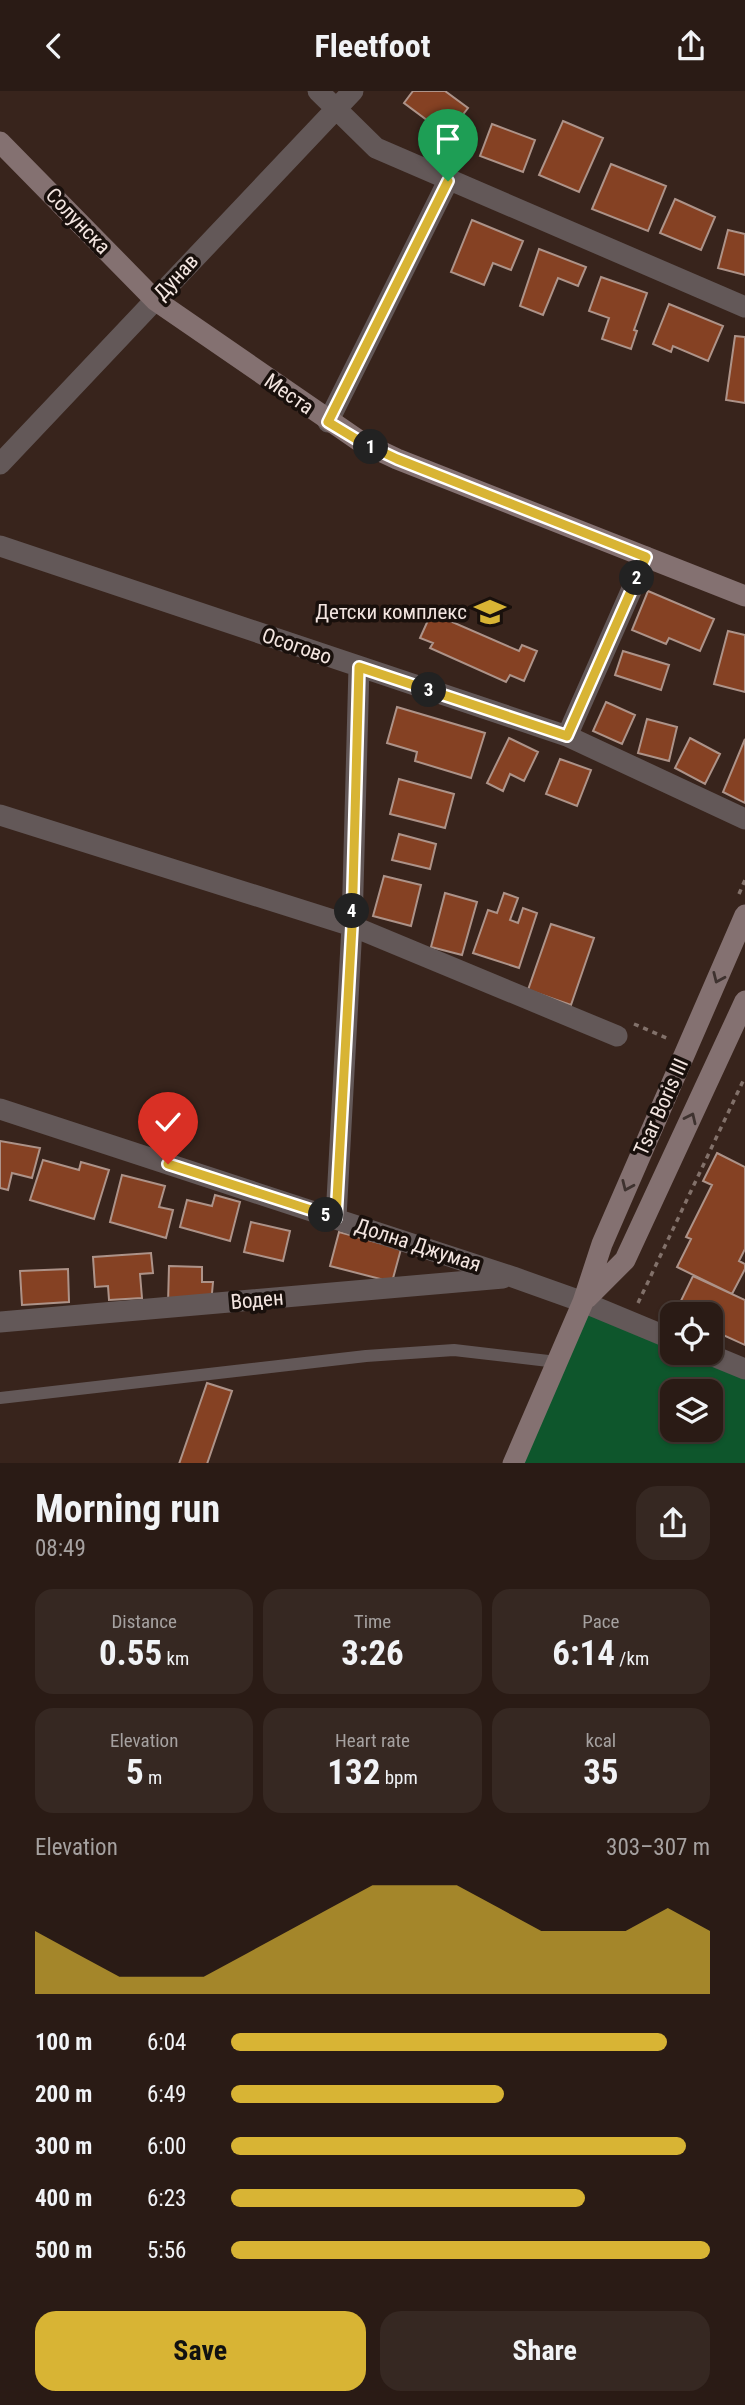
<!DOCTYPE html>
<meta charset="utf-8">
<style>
:root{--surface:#2a1b15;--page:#362822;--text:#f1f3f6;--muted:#a5a1a0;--line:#463934;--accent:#d8b434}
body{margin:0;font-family:"Roboto Condensed",sans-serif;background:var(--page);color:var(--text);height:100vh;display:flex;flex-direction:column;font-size:26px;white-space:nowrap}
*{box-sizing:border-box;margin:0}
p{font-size:23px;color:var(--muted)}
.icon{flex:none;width:38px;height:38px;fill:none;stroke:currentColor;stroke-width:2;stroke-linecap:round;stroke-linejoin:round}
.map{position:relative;height:1372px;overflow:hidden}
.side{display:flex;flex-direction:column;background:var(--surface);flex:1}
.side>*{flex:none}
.controls{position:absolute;left:660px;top:1211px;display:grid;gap:14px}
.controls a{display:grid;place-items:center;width:63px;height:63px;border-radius:14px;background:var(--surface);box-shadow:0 2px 5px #0004,0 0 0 2px var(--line);font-size:35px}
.pin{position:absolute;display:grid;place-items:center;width:60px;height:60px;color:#fff;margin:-72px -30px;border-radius:50% 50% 50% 0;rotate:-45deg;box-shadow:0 0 7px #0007}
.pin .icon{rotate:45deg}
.km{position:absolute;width:35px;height:35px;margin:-18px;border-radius:50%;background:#222;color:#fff;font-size:19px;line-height:35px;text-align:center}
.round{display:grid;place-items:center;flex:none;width:74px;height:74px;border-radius:21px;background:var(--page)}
.summary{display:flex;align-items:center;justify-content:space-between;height:119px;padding:0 35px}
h1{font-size:38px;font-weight:700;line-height:52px}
.metrics{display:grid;grid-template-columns:repeat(3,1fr);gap:10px;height:119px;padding:7px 35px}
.metrics div{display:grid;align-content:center;border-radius:18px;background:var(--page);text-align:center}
.metrics b{font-size:35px;font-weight:700}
.metrics small{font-size:19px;font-weight:400}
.metrics p{font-size:19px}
.chart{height:196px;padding:14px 35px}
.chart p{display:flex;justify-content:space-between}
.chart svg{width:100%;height:126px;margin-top:7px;fill:var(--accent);opacity:.7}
.cta{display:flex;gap:14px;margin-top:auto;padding:14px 35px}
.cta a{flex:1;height:80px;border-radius:21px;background:var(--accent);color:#111;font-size:28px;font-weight:700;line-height:80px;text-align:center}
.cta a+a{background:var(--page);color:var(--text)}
ul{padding:0 35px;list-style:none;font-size:23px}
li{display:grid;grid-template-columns:112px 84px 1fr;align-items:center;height:52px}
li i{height:18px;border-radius:9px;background:var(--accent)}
header{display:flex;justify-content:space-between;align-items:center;height:91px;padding:0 35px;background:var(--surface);font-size:32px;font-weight:700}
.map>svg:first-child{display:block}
</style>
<header><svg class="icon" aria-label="back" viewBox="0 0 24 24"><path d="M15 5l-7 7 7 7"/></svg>Fleetfoot<svg class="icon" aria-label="share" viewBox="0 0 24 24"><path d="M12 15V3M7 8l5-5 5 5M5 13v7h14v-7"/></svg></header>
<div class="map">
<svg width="745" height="1373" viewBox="0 0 745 1373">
<rect width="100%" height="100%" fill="#38241c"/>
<path fill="#0e562c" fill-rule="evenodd" d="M583,1211L672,1248V1262H706L745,1278V1372L513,1373ZM672,1300H710V1339H672Z"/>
<path fill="#854123" stroke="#ad9389" stroke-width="2" d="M413,0H445L468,17L447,44L404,12Z
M563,30L603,47L579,101L539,84Z
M492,33L535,49L523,81L480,65Z
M611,73L666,95L648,140L592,118Z
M675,108L715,126L701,159L660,142Z
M472,129L523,150L511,179L493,172L484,194L451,181Z
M728,139L745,143V184L718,177Z
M539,158L586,176L578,195L558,187L543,224L520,215Z
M601,186L647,202L634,239L637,240L631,258L602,248L609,227L589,220Z
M669,213L723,235L708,270L673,255L671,261L653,253Z
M735,245L745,246V312L726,309Z
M648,500L714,528L700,560L669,547L666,553L632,539Z
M434,516L446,521L443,527L519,560L522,554L537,560L524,590L510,584L506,591L430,557L433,552L420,547Z
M728,540L745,544V601L714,593Z
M623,560L669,574L661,599L615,584Z
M606,611L635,624L622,653L593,640Z
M397,616L485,642L471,687L415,670L417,661L387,652Z
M647,628L677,636L669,670L638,662Z
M509,647L538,661L524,690L510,683L503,700L487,692Z
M690,647L720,663L705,693L675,677Z
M745,648V712L723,701Z
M560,668L591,679L577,715L546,703Z
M399,688L454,703L445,737L390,723Z
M399,743L436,753L430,778L392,769Z
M384,785L421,794L411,835L373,825Z
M445,802L477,811L462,864L431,856Z
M504,802L518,807L510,829L518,832L523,817L537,822L519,877L473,862L488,819L497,822Z
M551,833L594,847L571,914L528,899Z
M0,1050L40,1057L32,1087L12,1082L8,1099L0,1097Z
M717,1062L745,1076V1158L739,1170L745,1173V1178L732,1203L677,1176L691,1148L686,1146L712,1094L703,1090Z
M43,1069L79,1079L81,1071L109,1079L94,1128L30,1109Z
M122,1084L165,1095L159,1116L173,1119L166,1147L110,1131Z
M215,1104L240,1111L230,1150L180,1136L187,1109L212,1115Z
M251,1131L290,1140L283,1170L244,1161Z
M339,1141L401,1158L392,1191L330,1175Z
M151,1162L153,1182L140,1183L142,1207L109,1209L108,1195L95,1196L93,1166Z
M169,1175L202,1176V1191H213L211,1213H168Z
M68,1178L69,1211L22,1214L20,1180Z
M693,1185L745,1209V1254L710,1238V1223L675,1222Z
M207,1292L232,1300L207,1373H179Z"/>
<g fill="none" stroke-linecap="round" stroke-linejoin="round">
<path stroke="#82716a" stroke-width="3.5" stroke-dasharray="5 5" stroke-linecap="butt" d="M739,803L745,789
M634,933L669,948
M638,1212L745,986"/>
<path stroke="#635858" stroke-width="12" d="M0,1307L366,1265L454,1259L557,1271"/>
<path stroke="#635858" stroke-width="21" d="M318,0L376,57L745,216
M328,331L448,90
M0,373L353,0
M0,455L567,645L745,728
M567,645L646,466
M0,724L352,835L617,945
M0,1018L513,1186L583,1211L672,1248
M336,1127L352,835L359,576
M0,1231L503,1187
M706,1262L745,1278"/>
<path stroke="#847171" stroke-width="21" d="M0,51L155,209L361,351L397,368L745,505
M587,1207L625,1169L745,910
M513,1373L583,1211L602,1153L745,824"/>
</g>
<defs><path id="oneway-chevron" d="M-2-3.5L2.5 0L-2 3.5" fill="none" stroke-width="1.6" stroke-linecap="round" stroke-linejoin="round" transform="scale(1.75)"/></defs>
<g stroke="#3e322f">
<use href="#oneway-chevron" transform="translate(718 887) rotate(114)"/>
<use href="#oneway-chevron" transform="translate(691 1027) rotate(-65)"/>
<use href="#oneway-chevron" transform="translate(627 1095) rotate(114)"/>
</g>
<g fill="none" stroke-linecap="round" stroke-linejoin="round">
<defs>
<path id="route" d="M168,1073L336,1127L352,835L359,576L567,645L646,466L397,368L361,351L328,331L448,90"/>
</defs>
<use href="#route" stroke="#fff" stroke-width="14"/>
<use href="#route" stroke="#d8b434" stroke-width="9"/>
</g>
<defs>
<symbol id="school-bare" viewBox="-9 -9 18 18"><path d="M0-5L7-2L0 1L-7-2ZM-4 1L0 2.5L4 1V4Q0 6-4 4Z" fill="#d8b434" stroke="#19100c" stroke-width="2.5" paint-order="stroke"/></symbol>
</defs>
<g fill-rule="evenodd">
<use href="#school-bare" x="468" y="499" width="44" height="44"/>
</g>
<g text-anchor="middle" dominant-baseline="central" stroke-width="7" stroke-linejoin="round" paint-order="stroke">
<g font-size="21" fill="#f3e5e0" stroke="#19100c">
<text transform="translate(78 130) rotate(46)">Солунска</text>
<text transform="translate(176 186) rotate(-47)">Дунав</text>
<text transform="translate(289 303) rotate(35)">Места</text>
<text transform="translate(297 555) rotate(19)">Осогово</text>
<text transform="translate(661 1016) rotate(-66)">Tsar Boris III</text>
<text transform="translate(418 1154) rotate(18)">Долна Джумая</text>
<text transform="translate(257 1209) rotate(-5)">Воден</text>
</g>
<g font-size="21" fill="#f3e5e0" stroke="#19100c" text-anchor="end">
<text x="467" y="521">Детски комплекс</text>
</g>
</g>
</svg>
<div class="controls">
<a><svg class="icon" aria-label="locate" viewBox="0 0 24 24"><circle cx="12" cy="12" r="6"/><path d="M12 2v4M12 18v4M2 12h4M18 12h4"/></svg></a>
<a><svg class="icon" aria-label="layers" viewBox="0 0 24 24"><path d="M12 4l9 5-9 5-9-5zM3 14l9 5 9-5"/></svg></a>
</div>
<div class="pin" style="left:448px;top:90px;background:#1e9e55"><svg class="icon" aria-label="arrive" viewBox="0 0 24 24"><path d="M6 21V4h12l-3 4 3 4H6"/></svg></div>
<div class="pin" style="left:168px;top:1073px;background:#d93025"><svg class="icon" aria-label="check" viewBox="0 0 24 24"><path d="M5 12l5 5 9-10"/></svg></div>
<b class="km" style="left:371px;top:356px">1</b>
<b class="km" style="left:637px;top:487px">2</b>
<b class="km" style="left:429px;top:599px">3</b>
<b class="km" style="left:352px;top:820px">4</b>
<b class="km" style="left:326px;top:1124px">5</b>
</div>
<section class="side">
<div class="summary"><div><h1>Morning run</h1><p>08:49</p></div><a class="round"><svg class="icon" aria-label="share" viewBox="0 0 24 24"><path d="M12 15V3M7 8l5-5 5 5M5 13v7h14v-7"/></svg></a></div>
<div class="metrics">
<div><p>Distance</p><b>0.55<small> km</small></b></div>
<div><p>Time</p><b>3:26</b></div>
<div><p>Pace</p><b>6:14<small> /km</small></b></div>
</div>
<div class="metrics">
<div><p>Elevation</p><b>5<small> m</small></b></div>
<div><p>Heart rate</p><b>132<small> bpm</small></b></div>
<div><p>kcal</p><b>35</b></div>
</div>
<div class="chart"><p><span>Elevation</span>303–307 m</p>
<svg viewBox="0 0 160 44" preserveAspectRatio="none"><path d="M0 44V22L10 30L20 38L30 38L40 38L50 30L60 22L70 14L80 6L90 6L100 6L110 14L120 22L130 22L140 22L150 14L160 22V44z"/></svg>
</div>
<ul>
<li><b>100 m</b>6:04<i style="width:91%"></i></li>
<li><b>200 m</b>6:49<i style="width:57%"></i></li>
<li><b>300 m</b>6:00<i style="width:95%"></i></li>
<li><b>400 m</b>6:23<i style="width:74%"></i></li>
<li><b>500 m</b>5:56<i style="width:100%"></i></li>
</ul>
<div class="cta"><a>Save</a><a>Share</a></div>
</section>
